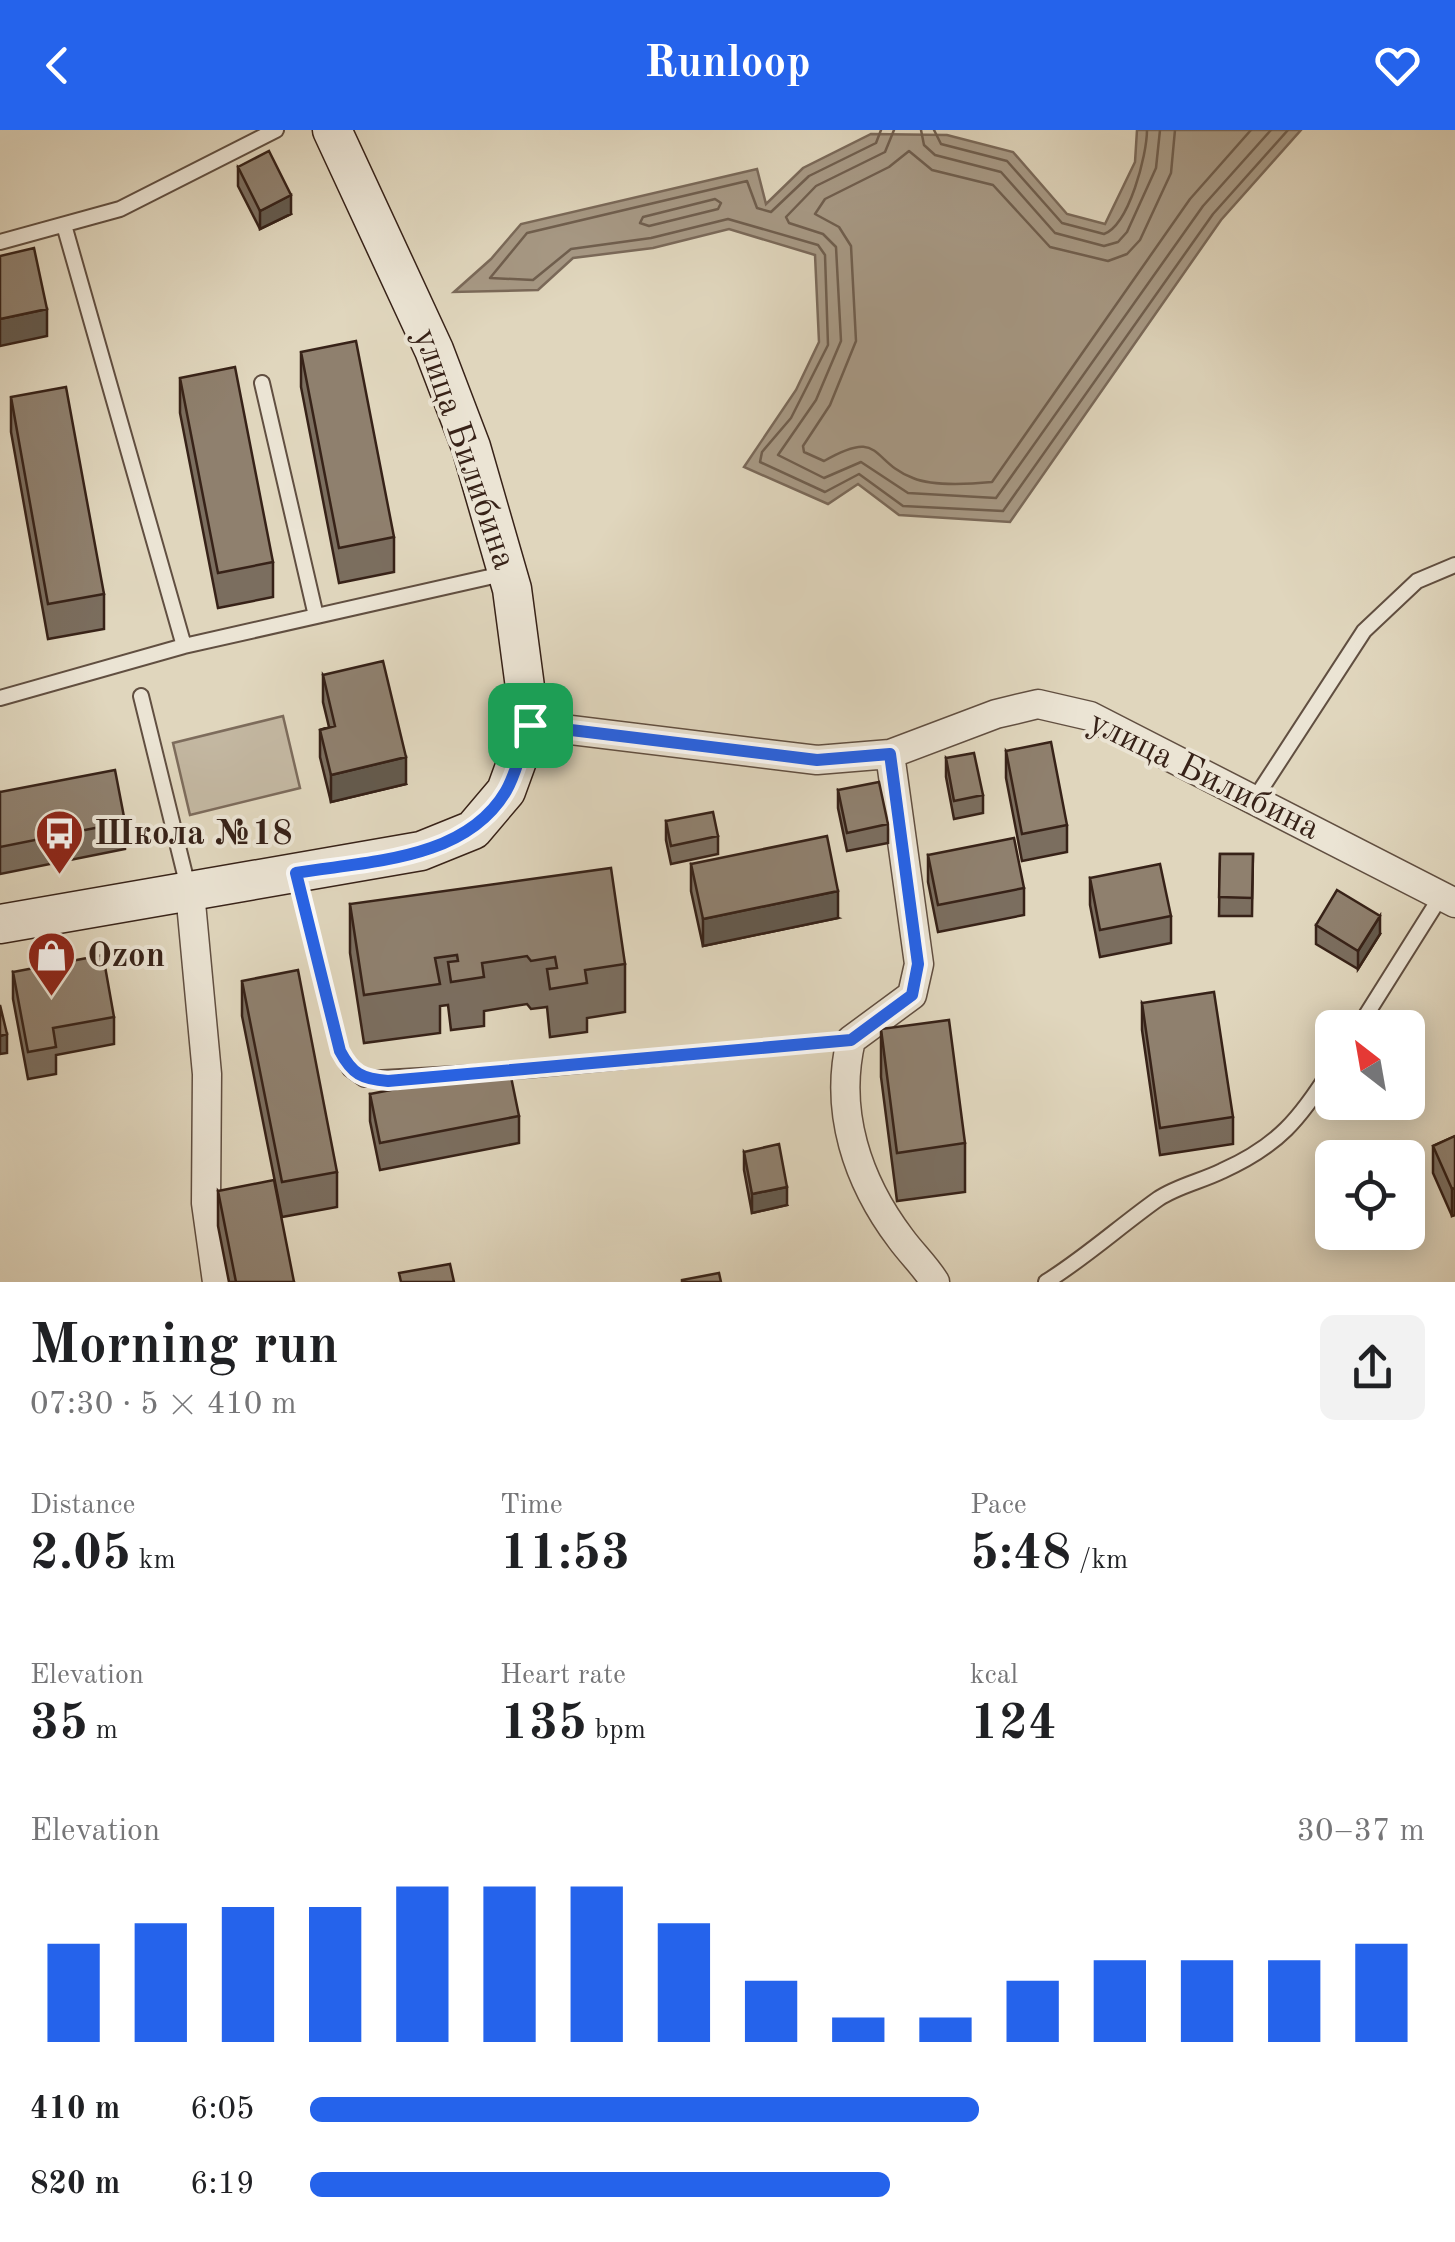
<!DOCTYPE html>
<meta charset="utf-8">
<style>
:root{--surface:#fff;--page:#f2f2f2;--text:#202124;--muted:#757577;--accent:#2563eb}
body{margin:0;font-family:"Old Standard TT",serif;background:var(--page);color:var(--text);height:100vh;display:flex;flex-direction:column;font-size:38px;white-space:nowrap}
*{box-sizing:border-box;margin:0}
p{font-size:32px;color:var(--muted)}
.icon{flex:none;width:55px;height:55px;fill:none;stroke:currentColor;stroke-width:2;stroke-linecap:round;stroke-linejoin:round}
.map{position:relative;height:1152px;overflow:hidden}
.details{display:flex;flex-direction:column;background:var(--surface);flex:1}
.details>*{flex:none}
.needle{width:65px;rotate:329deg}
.buttons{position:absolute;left:1315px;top:880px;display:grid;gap:20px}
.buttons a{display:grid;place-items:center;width:110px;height:110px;border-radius:15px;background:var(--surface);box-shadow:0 5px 25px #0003;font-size:50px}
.pin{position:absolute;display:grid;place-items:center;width:85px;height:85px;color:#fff;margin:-42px;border-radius:20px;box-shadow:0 5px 15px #0006}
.round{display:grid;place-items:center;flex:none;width:105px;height:105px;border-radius:15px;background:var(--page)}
.headline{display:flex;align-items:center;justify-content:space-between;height:170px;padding:0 30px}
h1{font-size:55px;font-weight:700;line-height:75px}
.figures{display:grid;grid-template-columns:repeat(3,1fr);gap:15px;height:170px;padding:10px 30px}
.figures div{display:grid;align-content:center}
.figures b{font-size:50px;font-weight:700}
.figures small{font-size:28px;font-weight:400}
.figures p{font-size:28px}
.chart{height:280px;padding:20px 30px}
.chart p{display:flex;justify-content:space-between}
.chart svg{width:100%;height:180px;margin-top:10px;stroke:var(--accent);stroke-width:6}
ul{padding:0 30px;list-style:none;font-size:32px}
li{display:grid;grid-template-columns:160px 120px 1fr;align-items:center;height:75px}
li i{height:25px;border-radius:12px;background:var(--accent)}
header{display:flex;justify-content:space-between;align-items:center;height:130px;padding:0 30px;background:var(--accent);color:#fff;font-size:45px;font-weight:700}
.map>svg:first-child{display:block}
</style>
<header><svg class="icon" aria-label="back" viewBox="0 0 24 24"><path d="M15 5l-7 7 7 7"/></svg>Runloop<svg class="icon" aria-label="heart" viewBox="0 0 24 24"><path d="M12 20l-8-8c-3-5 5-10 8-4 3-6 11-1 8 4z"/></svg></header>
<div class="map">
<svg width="1455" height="1152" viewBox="0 0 1455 1152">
<rect width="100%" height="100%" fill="#e0d6bd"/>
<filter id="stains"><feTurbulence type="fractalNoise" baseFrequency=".002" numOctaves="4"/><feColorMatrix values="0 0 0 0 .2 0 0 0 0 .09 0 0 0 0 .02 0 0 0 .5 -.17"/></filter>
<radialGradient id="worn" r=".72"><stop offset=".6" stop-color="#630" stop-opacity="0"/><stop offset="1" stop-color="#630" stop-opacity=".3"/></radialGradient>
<path fill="#c3b7a1" stroke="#7d6c5c" stroke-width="2.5" d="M283,586L300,658L190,685L173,613Z"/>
<path fill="#a79985" stroke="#7a6959" stroke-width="2.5" d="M1137,0H1301L1221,90L1010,392L899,385L858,354L828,374L744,337L796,260L819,212L815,125L729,99L653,118L573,128L538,160L454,162L491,129L521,94L757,39L766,74L803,38L871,4L947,5L1013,22L1067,84L1105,94L1135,32Z"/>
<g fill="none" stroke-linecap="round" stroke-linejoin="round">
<path stroke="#6f5e4e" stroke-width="2.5" d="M881,0L876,13L809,46L771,82L757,78L747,51L527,103L490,148L533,150L571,119L651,108L728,89L818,115L825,125L828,215L791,288L762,322L760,332L825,362L859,344L903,376L1003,381L1213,84L1288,0
M894,0L885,22L816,56L786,87L789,93L823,104L836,117L841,211L816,270L778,325L824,348L861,332L908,363L996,368L1203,76L1271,0
M921,0L924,15L935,25L1001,42L1055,103L1104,116L1118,112L1127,102L1156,38L1160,0
M934,0L941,14L1007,31L1062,93L1104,104C1129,95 1147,25 1147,0
M1175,0L1171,43L1140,110L1127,124L1108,131L1050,117L993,55L932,40L909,21L889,37L825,69L815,84L839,97L851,116L856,211L830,275L803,316L804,322L824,331C883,297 870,332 913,348C932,356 971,354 992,352L1190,69L1251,0
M715,69L721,73L718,79L649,96L640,93L643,87Z"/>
<defs>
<path id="lane" d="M64,95L184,516
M0,112L120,79L276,0
M262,253L316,486
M141,566L188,757
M0,568L184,516L507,443
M1256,667L1364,501L1417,451L1455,435
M296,744L340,921L350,939L364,949L527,940L851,910
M1358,898L1441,766
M1046,1152C1086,1127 1120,1096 1158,1069C1177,1056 1202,1051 1222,1041C1278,1016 1300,989 1332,938"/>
<path id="street" d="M530,595L817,630L890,624L996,584L1038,574L1090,586L1455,773
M890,624L919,834L912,865L851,910C834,981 857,1051 901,1109C912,1124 925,1136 935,1152
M190,762L207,944L206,1073L217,1152"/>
<path id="secondary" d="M0,794L421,721L473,700L506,661L530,595L512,459L471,317L434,220L332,0"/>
</defs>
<use href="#lane" stroke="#614f41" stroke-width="18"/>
<use href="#street" stroke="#614f41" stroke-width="31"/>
<use href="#secondary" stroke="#372218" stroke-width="41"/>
<use href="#lane" stroke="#ebe4d4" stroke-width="14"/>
<use href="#street" stroke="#ebe4d4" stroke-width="28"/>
<use href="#secondary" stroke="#ebe4d4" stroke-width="38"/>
</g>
<path fill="#7b6e5f" stroke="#372218" stroke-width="2.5" d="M238,37L291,84L260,99L238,56Z
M301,222L394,407V442L339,453L301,257Z
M180,248L273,432V467L218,478L180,283Z
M11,267L104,464V499L48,509L11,302Z
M323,545L406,654L331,672L320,627V600L329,597L323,572Z
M1006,621L1067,695V722L1022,731L1006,648Z
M946,628L983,665V683L954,689L946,647Z
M838,660L888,694V713L847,721L838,678Z
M0,662L125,692V719L0,744Z
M666,691L718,706V724L671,734L666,710Z
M1220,724H1253L1252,786H1219Z
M928,725L1024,758V785L938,802L928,752Z
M691,734L838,788L703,816L691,761Z
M1090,748L1171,786V813L1100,827L1090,775Z
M350,774L625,834V882L587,888V902L550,907L547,877L531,879L527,874L484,881V896L451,900L448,875L440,876V903L364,913L350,823Z
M1316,795L1380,804L1358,839L1316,814Z
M13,842L114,887V914L56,925V944L28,949L13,869Z
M242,851L337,1042V1077L282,1087L242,886Z
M1142,873L1233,987V1014L1160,1025L1142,900Z
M881,899L965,1013V1062L897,1071L881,947Z
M370,964L519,986V1013L380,1040L370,991Z
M1455,1006V1085L1452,1086L1433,1043V1016Z
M744,1022L787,1075L752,1083L744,1040Z
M218,1061L294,1152H229L218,1096Z"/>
<path fill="#645a4d" stroke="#372218" stroke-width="2.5" d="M291,65V84L260,99V81Z
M47,179V206L0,216V189Z
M406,627V654L331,672V645Z
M838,761V788L703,816V789Z
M1380,786V804L1358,839V821Z
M7,904V923L0,924V906Z
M787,1057V1075L752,1083V1064Z
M1455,1058V1085L1452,1086V1059Z"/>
<path fill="#8f806e" stroke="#372218" stroke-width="2.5" d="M269,21L291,65L260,81L238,37Z
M34,118L47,179L0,189V126Z
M356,211L394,407L339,418L301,222Z
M235,237L273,432L218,443L180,248Z
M66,257L104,464L48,474L11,267Z
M383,531L406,627L331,645L320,600L335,596L323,545Z
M1051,612L1067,695L1022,704L1006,621Z
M974,623L983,665L954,671L946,628Z
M115,640L125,692L0,717V662Z
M879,652L888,694L847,703L838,660Z
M713,682L718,706L671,716L666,691Z
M827,706L838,761L703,789L691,734Z
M1014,708L1024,758L938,775L928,725Z
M1220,724H1253L1252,768L1219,767Z
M1160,734L1171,786L1100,800L1090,748Z
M611,738L625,834L585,840L587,853L550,859L547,839L557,838L555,827L531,831L527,826L482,833L484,847L451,852L448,832L458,831L457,825L435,828L440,854L364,865L350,774Z
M1337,760L1380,786L1358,821L1316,795Z
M103,825L114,887L53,898L56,917L28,922L13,842Z
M298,840L337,1042L282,1052L242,851Z
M1214,862L1233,987L1160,998L1142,873Z
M0,875L7,904L0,906Z
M949,890L965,1013L897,1023L881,899Z
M509,937L519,986L380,1013L370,964Z
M1455,1006V1058L1452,1059L1433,1016Z
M779,1014L787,1057L752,1064L744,1022Z
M274,1050L294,1152H236L218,1061Z
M450,1134L454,1152H401L399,1143Z
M719,1143L721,1152H682V1150Z"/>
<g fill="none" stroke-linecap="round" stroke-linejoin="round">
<defs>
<path id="route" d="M530,595L817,630L890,624L918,834L912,865L851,910L388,951C362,949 352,944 340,921L296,743C367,731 465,731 506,661C517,642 522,616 530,595Z"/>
</defs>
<use href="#route" stroke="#fff" stroke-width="20"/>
<use href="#route" stroke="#2563eb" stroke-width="12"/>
</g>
<defs>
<symbol id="bus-pin" viewBox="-11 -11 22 30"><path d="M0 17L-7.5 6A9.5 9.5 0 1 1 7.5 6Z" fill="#8f2418" stroke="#ebe4d4"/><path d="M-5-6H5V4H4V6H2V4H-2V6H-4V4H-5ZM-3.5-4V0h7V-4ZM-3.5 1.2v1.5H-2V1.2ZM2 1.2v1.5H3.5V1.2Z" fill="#fff"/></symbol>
<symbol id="shop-pin" viewBox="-11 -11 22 30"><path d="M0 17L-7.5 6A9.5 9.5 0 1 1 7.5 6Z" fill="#8f2418" stroke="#ebe4d4"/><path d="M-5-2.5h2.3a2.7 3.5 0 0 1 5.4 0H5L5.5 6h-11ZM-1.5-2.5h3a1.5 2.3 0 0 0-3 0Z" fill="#fff"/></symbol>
</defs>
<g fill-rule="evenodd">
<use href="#bus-pin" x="32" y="676" width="55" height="75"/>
<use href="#shop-pin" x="24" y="798" width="55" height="75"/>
</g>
<g text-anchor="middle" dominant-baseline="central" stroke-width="8" stroke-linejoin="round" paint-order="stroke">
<g font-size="35" fill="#372218" stroke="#ebe4d4">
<text transform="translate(464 319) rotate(71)">улица Билибина</text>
<text transform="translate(1204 646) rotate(26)">улица Билибина</text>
</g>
<g font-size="35" font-weight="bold" fill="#372218" stroke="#ebe4d4" text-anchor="start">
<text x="94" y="704">Школа №18</text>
<text x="87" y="826">Ozon</text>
</g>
</g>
<rect width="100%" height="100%" filter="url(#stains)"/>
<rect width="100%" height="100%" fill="url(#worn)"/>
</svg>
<div class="buttons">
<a><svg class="needle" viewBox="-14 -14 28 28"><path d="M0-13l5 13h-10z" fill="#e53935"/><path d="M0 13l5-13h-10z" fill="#757577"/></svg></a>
<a><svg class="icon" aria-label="locate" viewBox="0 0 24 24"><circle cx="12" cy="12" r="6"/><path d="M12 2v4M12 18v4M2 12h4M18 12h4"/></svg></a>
</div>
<div class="pin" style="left:530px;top:595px;background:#1e9e55"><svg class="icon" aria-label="arrive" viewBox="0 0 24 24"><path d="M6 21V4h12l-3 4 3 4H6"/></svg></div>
</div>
<section class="details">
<div class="headline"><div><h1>Morning run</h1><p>07:30 · 5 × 410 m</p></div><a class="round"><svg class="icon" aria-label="share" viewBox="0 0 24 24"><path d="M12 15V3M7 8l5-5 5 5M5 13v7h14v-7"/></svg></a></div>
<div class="figures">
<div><p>Distance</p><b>2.05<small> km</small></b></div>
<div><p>Time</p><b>11:53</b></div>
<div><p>Pace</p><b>5:48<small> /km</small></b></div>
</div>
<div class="figures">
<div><p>Elevation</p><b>35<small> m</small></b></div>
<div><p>Heart rate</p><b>135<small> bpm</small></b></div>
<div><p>kcal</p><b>124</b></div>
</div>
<div class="chart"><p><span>Elevation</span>30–37 m</p>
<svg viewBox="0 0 160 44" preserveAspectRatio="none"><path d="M5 44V20M15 44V15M25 44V11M35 44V11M45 44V6M55 44V6M65 44V6M75 44V15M85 44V29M95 44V38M105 44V38M115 44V29M125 44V24M135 44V24M145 44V24M155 44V20"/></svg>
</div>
<ul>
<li><b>410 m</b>6:05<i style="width:60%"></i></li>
<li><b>820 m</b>6:19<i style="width:52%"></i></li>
</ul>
</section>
